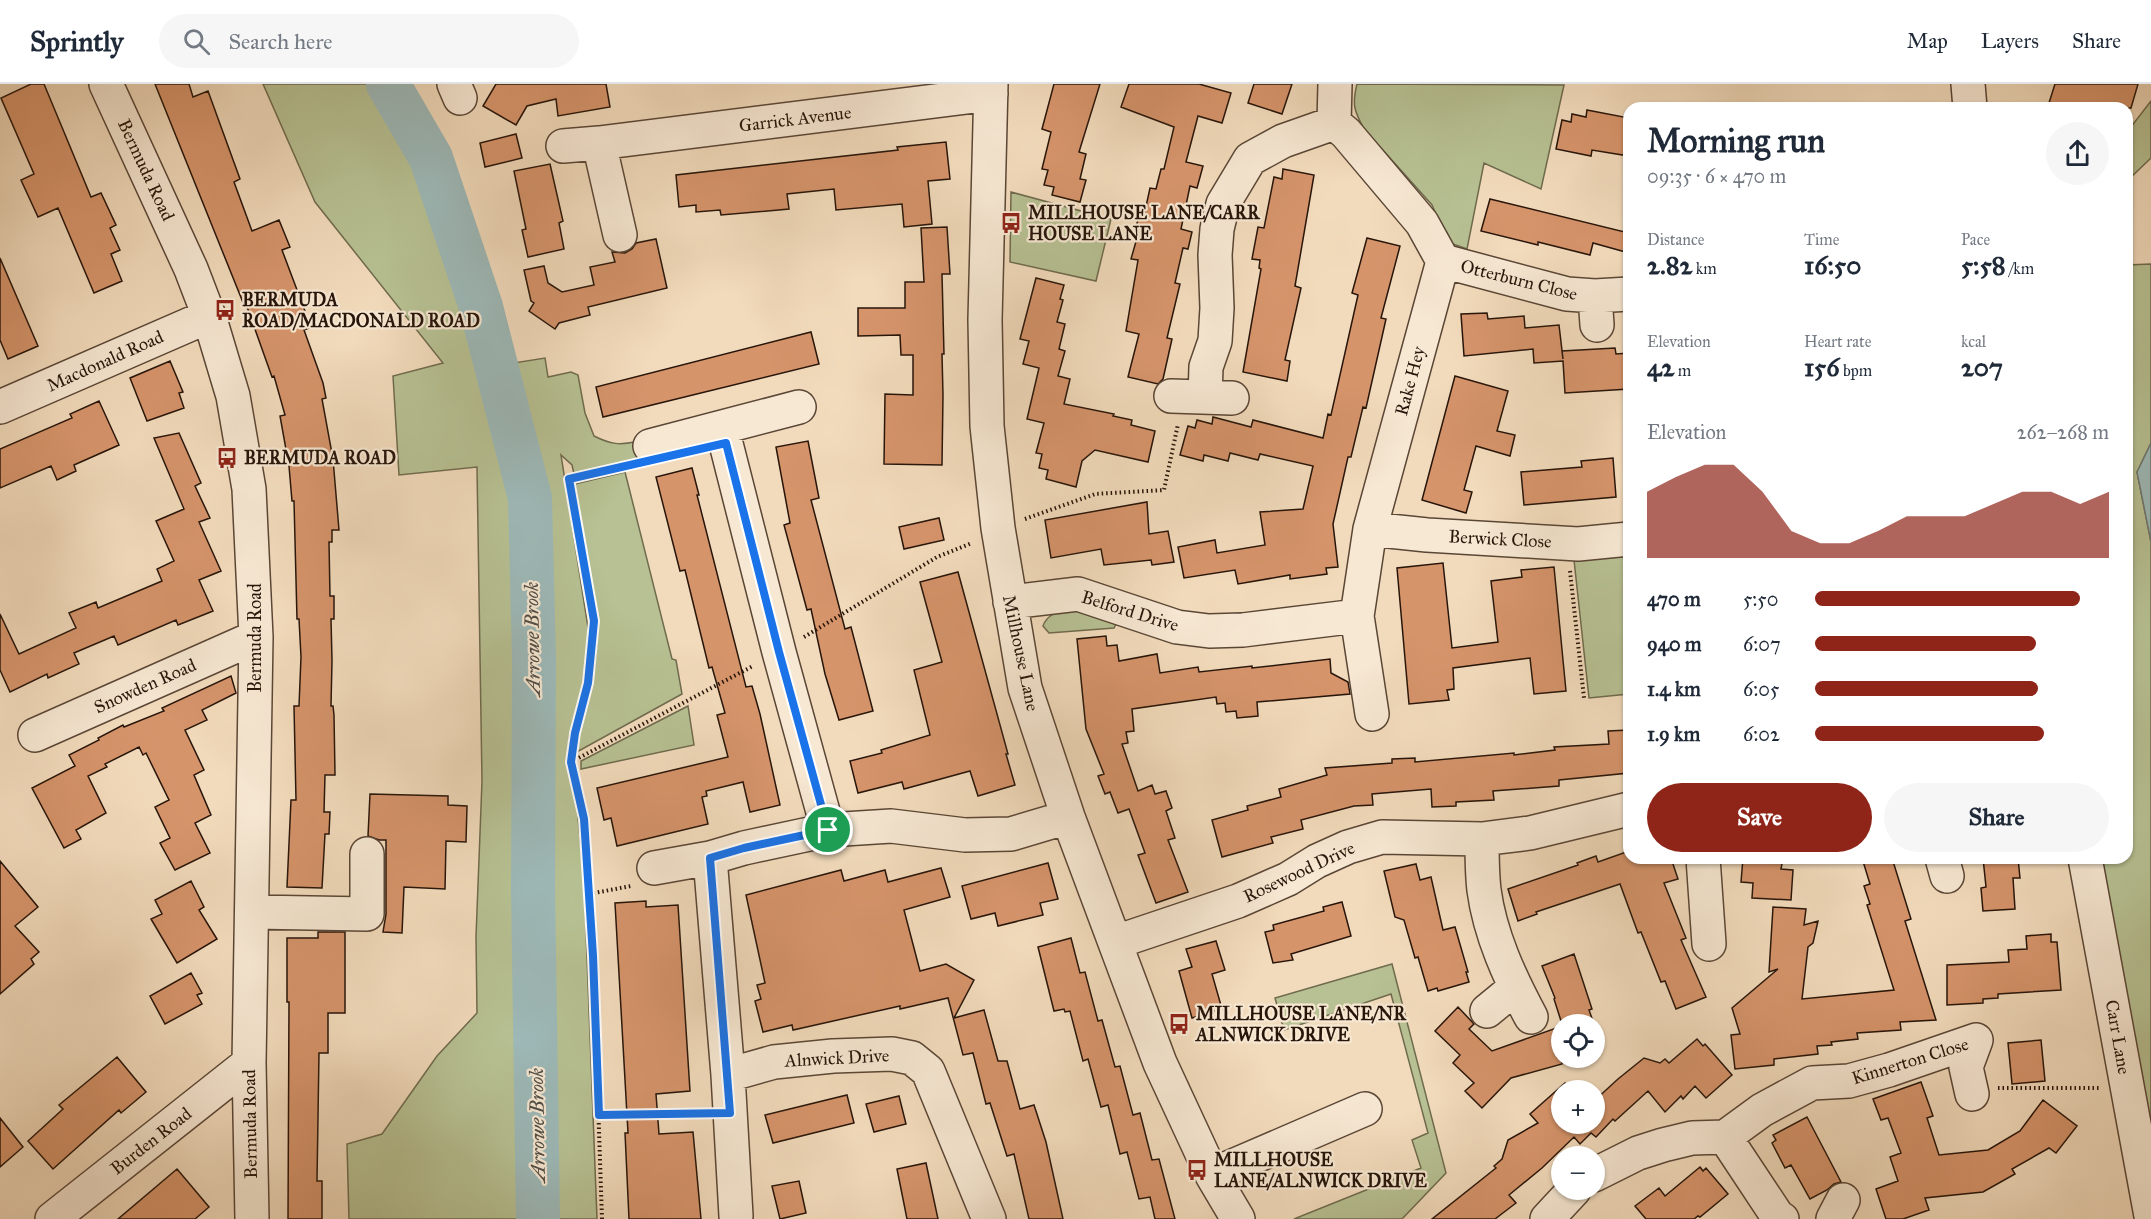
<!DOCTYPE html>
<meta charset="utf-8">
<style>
:root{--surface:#fff;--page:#f6f6f7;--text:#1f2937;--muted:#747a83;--line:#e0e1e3;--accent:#8f2418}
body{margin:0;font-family:"IM FELL Great Primer",serif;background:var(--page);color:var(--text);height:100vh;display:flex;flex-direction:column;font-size:22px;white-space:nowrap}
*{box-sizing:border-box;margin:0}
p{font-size:20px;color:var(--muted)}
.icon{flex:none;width:33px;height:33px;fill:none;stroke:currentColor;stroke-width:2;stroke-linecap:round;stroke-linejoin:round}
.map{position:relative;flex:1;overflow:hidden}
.panel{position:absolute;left:1623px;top:18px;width:510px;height:762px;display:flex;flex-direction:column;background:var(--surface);border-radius:18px;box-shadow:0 2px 4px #0004}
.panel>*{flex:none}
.tools{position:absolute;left:1551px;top:930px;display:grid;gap:12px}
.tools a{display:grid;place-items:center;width:54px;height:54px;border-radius:50%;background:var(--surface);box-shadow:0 2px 4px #0004;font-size:30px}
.pin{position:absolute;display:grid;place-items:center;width:51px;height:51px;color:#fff;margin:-26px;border:3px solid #fff;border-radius:50%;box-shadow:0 2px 6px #0007}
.round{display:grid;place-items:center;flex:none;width:63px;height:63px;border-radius:32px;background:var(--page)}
.head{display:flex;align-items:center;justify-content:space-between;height:102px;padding:0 24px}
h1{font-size:33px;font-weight:700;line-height:45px}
.metrics{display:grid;grid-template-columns:repeat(3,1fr);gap:9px;height:102px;padding:6px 24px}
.metrics div{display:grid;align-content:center}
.metrics b{font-size:26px;font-weight:700}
.metrics small{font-size:16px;font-weight:400}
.metrics p{font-size:16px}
.chart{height:168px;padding:12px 24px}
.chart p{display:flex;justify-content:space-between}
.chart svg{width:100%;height:108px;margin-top:6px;fill:var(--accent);opacity:.7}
.cta{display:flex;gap:12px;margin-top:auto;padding:12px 24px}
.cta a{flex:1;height:69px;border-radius:36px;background:var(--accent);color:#fff;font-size:24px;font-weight:700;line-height:69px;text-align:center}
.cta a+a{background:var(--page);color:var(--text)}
ul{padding:0 24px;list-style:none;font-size:20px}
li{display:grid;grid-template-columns:96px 72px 1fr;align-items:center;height:45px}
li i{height:15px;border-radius:8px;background:var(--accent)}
header{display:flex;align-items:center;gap:36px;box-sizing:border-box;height:84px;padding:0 30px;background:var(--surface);border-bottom:2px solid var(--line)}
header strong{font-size:28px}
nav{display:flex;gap:33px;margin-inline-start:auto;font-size:21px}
.search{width:420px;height:54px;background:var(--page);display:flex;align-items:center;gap:15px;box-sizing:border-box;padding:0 21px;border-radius:33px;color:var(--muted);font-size:22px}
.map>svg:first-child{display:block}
</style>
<header>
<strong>Sprintly</strong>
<div class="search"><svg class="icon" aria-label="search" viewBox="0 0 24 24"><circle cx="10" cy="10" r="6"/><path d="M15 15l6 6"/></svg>Search here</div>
<nav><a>Map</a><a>Layers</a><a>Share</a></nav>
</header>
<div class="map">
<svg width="2151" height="1135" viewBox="0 0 2151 1135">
<rect width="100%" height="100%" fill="#f2dbbc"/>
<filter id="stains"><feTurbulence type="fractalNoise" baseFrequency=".00333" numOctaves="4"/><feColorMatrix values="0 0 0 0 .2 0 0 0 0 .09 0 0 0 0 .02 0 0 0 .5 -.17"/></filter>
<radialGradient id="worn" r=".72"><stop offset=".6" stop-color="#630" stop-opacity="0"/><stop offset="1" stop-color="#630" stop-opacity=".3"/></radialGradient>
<path fill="#b7c193" stroke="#6f6b4e" stroke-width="1.5" d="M263,0H411L393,8L417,49L430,47L460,104L481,159L514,279L545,274L548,293L571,288L578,291L585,329L594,352C610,360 620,362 638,357L642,374L574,390L572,381L561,371L589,550L586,590L569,654L568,672L577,724L584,794L597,1135H349L347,1060L382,1050L437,972L477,929L476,853L482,697L477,383L399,391L393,292L443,279L315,118Z
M1357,0L1564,1L1541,105L1484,79L1467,165L1450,159L1445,151L1432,121L1364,45C1354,27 1352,20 1357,0Z
M2151,17V74L2127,97V48Z
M1011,108L1111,135L1096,197L1010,178Z
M2151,180V359L2137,388L2151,458V1053L2102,774H2127V181Z
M625,388L672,575L676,576L682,610L575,669L595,580L598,544L575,400Z
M1629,471V610L1589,614L1574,476Z
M1071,524L1117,538L1114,544L1049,549L1043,542C1047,530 1059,527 1071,524Z
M688,622L694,661L581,685V677Z
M1392,880L1446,1089L1402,1135H1294L1421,1084L1412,1056L1428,1049L1391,910L1284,946L1275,914Z"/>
<path fill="#9db9b8" stroke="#6e7772" stroke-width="1.5" d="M2151,359V458L2137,388Z"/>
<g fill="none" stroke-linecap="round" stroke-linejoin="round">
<path stroke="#9db9b8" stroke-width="44" d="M388,0L431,74L481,223L530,414L534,574L533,804L538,1135"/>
</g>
<path fill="#d6946b" stroke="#27150a" stroke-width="1.5" d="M31,0H44L91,113L101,109L116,141L110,144L120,166L111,170L122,197L94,209L58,124L38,133L21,96L34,90L1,14Z
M155,0H189L193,13L208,7L240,95L234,98L252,147L279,136L290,163L282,166L311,243L304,246L323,299L326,314L322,315L333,375L339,446H332V458H329L330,512H334V535H331L332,577L331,622H333L334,631L335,691H325L324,728H330L329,750H325L322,804L287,803L291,716H296L294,622H299L301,573L299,535H297L294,417H292L289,382L280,332L285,331L274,292L272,293L246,220L244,221Z
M496,0H606L610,23L558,32L556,15L527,22L516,41L483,22Z
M1054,0H1100L1079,68L1086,70L1080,95L1086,96L1080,118L1052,111L1054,103L1044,101L1048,86L1042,85L1051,48L1042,45Z
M1129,0H1199L1231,9L1222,39L1198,32L1186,78L1203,82L1197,104L1190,102L1181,145L1192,148L1188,165L1183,164L1175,199L1180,200L1167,254L1172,255L1163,295L1158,300L1128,293L1139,250L1126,247L1138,176L1131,175L1137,154L1134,153L1138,135L1143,136L1150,104L1156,105L1161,85H1164L1174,43L1121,23Z
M1254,0H1292L1282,30L1248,19Z
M2055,0H2138L2131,24H2066L2049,19Z
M1587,26L1629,34V72L1592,66L1591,72L1556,65L1562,36L1571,38L1572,30L1586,33Z
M516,50L522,74L485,83L480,59Z
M946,58L950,95L928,97L932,140L904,143L902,120L836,126L834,105L787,110L789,125L721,131L720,126L696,128V121L679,123L676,91L898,66L897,63Z
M550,80L563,137L559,139L564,165L528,173L522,146L526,145L514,87Z
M1283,85L1314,91L1295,202L1301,204L1285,276L1290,277L1287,297L1243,288L1261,185L1259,184L1260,176L1252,175L1258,143L1264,144L1274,93L1282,95Z
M1490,115L1629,149V169L1593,159L1590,171L1538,158V161L1481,147Z
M947,143L950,190H942L944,270H942L943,311L942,381L884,380L885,310L913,311V271H901L900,251L858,252V224H905V198H924L921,144Z
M1367,154L1400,162L1381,234L1386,235L1366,324L1363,323L1351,373H1348L1333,440L1338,483L1326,484L1327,490L1290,495V491L1238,500L1235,486L1184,494L1178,463L1215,456L1217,469L1265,461L1260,428L1303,425L1313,382L1260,370L1258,376L1230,369L1228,377L1204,371L1203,377L1180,371L1188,342L1195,344L1197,336L1212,340L1213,333L1251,343L1253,336L1323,354L1328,330L1331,331L1358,211L1352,209Z
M656,155L667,204L588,223L590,231L559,239L555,245L529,227L534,219L531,217L524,186L544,182L548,199L562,208L594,201L590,183L615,178L612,168L625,169L632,165L636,159Z
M0,174L38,262L8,275L0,256Z
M1036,194L1064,201L1060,215L1063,216L1057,238L1065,240L1059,265L1065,267L1058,292L1070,295L1064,320L1114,330L1113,332L1132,336L1131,341L1155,347L1148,378L1095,366L1082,377L1076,403L1046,395L1048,386L1039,384L1042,370L1036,369L1044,339L1027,335L1039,284L1023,280L1029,257L1020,255Z
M1487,229L1488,235L1524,232L1525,244L1559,241L1563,275L1562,267L1615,264L1616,270L1629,269V305L1565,309L1563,277L1534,279L1533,265L1464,272L1461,230Z
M811,248L819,280L603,333L596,303Z
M170,277L183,308L179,309L184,324L147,337L130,294Z
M1455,292L1508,307L1497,347L1515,351L1510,372L1476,362L1464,406L1472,408L1466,429L1422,416Z
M99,317L119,361L74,381L76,387L57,396L51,382L0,404V365L72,334L70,330Z
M179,349L201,399L195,402L210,434L199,438L221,487L199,496L213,527L178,541L176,536L118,561L114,552L74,569L79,580L48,594L47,590L10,608L0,586V530L19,570L76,544L69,529L96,518L98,524L162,497L157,485L174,477L156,437L184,425L154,354Z
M808,357L819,414L811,416L845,545L851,543L873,627L839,636L825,590L811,525L807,526L784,441L790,439L776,363Z
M1613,374L1616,413L1524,421L1521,388L1582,383L1581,377Z
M692,384L699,411H697L746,603L752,602L760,630L780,721L750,728L743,698L706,707L707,712L702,713L708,740L617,762L611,734L604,736L597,704L728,673L717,631L725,629L712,583L709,584L685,486L680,487L656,393Z
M1147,418L1149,450L1168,447L1174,478L1152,481L1151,476L1104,481L1101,465L1051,474L1045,436Z
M939,434L944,456L904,465L899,443Z
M1443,479L1452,564L1498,558L1491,497L1522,493L1521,486L1554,483L1566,607L1534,610L1530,574L1453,584L1454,605L1447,606L1449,616L1409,620L1397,484Z
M958,488L1008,670H1006L1015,701L978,712L970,687L904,705L902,698L858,709L850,677L882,669L881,666L930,651L914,586L942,578L920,498Z
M1106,552L1107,562L1117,561L1119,577L1157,570L1160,589L1198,583L1199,588L1252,582V584L1330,575L1331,589L1348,598L1350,610L1257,618L1258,632L1237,634L1236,627L1226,628L1225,619L1217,620L1216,613L1132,625L1134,647L1126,648L1128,659L1122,660L1138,707L1152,701L1155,710L1166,707L1172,724L1166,727L1175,754L1168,756L1188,808L1156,819L1138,771L1145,769L1129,725L1118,729L1110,708L1105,710L1098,692L1104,690L1086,645L1077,555Z
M231,592L236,609L202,626L207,636L185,646L204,686L194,691L211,731L195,739L210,769L175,786L160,759L170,754L155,723L169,716L146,669L143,671L139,663L105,680L107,683L88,692L106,729L76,746L81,755L64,764L32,704L75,682L69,671L99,656L98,654L123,641L124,643L164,627L162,624Z
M1629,646V689L1559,696V702L1493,707L1494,716L1456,718V722L1432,723L1431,705L1372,710L1373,721L1354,722L1301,736L1303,745L1271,753L1273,759L1222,773L1212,736L1248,726L1247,722L1281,713L1279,705L1327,691L1325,684L1392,679V675L1415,674V678L1514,669V671L1555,666L1554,663L1609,660L1608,647Z
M370,710L448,712V721L467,722L466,758L446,757L445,805L404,803L402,849L383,848L386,830V756H379L368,752Z
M1629,767V774H1671L1678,795L1664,799L1686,854L1681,856L1706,913L1676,925L1665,897L1661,898L1641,848L1638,849L1620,800L1536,828L1537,830L1518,837L1508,805L1578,781L1577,779L1596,772L1598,778Z
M1743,774H1783L1781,785L1793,786L1791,816L1752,814L1753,799L1741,798Z
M1862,774H1892L1911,835L1905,837L1936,936L1900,938L1901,946L1857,949L1858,955L1831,958L1832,961L1817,962L1818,970L1774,975V981L1735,985L1731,951L1740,950L1732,924L1778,885L1769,888L1773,823L1806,825L1804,841L1818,837L1813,859L1808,863L1802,915L1894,906L1867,821L1870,820L1864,802L1870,800Z
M1983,774H2018L2020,794H2013L2015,825L1983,827L1981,804L1986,803Z
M0,777L38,823L15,842L39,868L31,875L34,880L0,910Z
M1048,779L1058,815L1040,819L1043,831L998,842L995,829L971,835L962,802Z
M1416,780L1420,796L1431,793L1443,846L1455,843L1468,888H1466L1469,898L1438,907L1437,904L1428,907L1418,873L1415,874L1404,836L1395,833L1384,787Z
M941,784L950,813L904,826L920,887L946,880L974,896L954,934L984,926L998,977H1007L1020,1025L1034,1021L1046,1058L1063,1135H1029L1014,1070L1007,1072L990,1019L986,1020L973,969L963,971L948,914L900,925V922L793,946L792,941L763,948L755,917L761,915L757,901L765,899L746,811L841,786L844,797L885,786L888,798Z
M191,797L204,823L199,826L217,855L177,879L151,835L162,830L155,816Z
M646,817V823L678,821L690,1007L656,1010L659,1050L693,1048L701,1135H629L625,1049H628L615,819Z
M1342,818L1351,852L1291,870L1293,876L1273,879L1265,848L1274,846L1273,841L1324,827L1323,823Z
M318,848H345V929H328V969H319L317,1097H322V1135H288L289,918H287V854H318Z
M2051,850V858H2057L2061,906L1998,910V914L1983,915V919L1947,921V881L2009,878L2008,866L2027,865L2026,852Z
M1071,854L1080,889L1085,888L1098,937L1102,936L1115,983L1120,982L1133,1031L1140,1029L1152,1076L1159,1075L1175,1135H1155L1150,1113L1139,1115L1127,1068L1120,1070L1108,1021L1101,1023L1088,975L1083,977L1070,927L1065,928L1064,925L1054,927L1038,863Z
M1216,857L1225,886L1212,890L1222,925L1192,934L1179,887L1192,883L1186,865Z
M1574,870L1592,925L1589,926L1594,940H1562L1554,915L1555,914L1542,882Z
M191,889L202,909L197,911L202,920L165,940L150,912Z
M1458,923L1474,940L1469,945L1492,967L1562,942V980L1511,994L1482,1024L1465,1007L1474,999L1453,979L1460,971L1435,947Z
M1697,955L1703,962L1705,960L1732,991L1706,1014L1695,1002L1683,1015L1681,1012L1665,1028L1648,1007L1615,1037L1613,1035L1596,1053L1591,1049L1580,1060L1574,1053L1542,1084L1509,1111L1516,1119L1495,1135H1432L1496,1084L1494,1082L1502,1075L1508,1056L1538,1039L1530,1030L1565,999L1572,1006H1562V1040H1594V1017L1618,995L1644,974L1660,979L1665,975L1669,979Z
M2041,956L2045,997L2012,1000L2008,959Z
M117,973L146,1008L121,1029L119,1026L53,1085L28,1057L63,1025L59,1021Z
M1921,998L1933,1032L1927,1034L1939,1071L1988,1066L2020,1047L2043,1016L2077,1042L2056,1069L2049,1064L2012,1085L2015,1090L1983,1108L1925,1114L1929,1126L1903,1135H1886L1876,1105L1898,1097L1890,1073L1901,1069L1888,1034L1881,1036L1873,1015Z
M847,1011L854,1039L773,1059L765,1031Z
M899,1012L906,1040L874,1048L866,1020Z
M1807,1033L1841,1098L1834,1100L1827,1106L1810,1115L1791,1081L1785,1084L1772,1059L1776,1056L1773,1051Z
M0,1034L23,1063L0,1083Z
M926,1079L938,1135H907L897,1085Z
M1700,1083L1703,1087L1706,1084L1728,1110L1700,1133L1698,1132L1694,1135H1646L1635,1122L1659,1104L1665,1112Z
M177,1085L209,1123L195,1135H118Z
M799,1097L806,1129L780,1135L772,1102Z"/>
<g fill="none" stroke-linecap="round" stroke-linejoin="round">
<defs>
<path id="minor" d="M106,0L191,185L209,232L233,312L249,405L256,553L249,979L252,1135
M454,0L460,14
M991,0L985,236L987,342L998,444L1025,604L1068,733L1160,979L1212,1091L1238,1135
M1335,0L1334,39L1346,49L1422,139L1443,177L1370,445L1357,532L1372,630
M1968,0L1970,24
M563,62L599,59
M620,151L599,59L991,10
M1443,177L1567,210L1595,212L1629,210
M1595,212L1597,241
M1171,312L1232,314
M1205,313L1206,283L1215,257L1217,224L1215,171L1217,145L1223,120L1250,75L1283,57L1334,39
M0,323L209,232
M722,344L779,568L828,746
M650,362L799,323
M1370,445L1427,451L1578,460L1629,455
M1010,518L1078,510L1177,543L1209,547L1243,546L1357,532
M35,651L256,553
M1482,755C1482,772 1482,789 1484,806C1490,851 1510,894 1531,933
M710,774L728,991L736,1132
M1703,774L1709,860
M1942,774L1947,792
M2085,774L2151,1132
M654,784L710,774L744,764L828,746L891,742L965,751L1011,750L1068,733
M252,828L367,830V770
M1116,858L1238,817L1288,795L1317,777L1348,763L1382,753L1482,755L1530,749L1629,725
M1487,927L1515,904
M728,991L774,978L833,972L892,970L912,974L928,987L989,1135
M1725,1053L1778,1133L1782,1135
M1212,1091L1365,1025
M1594,1091L1638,1069L1663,1061L1692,1054L1725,1053L1762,1026L1812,999L1849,997L1889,986L1976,956L1966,983L1972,1010
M52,1135L249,979
M1547,1135L1574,1106
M1833,1135L1843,1116"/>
</defs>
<use href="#minor" stroke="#5a4636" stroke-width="36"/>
<path stroke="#27150a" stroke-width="4" stroke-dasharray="1.5 3" stroke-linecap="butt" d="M1025,435L1095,410L1164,406L1178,340
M1570,487L1584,614
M804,553L937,473L972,459
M571,678L753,582
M589,810L631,802
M1998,1004H2099
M599,1031L702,1029
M602,1135L593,871L584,735L571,678L575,649L588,599L594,537L569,395L630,381"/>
<use href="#minor" stroke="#f7e8d3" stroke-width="33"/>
</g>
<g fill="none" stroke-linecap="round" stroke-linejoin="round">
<defs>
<path id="route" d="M726,359L779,568L828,746L744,764L710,774L730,1029L599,1031L593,872L584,735L571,678L575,649L588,599L594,537L569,395Z"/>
</defs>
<use href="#route" stroke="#fff" stroke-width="12"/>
<use href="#route" stroke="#1a73e8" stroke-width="8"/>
</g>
<defs>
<symbol id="bus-bare" viewBox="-9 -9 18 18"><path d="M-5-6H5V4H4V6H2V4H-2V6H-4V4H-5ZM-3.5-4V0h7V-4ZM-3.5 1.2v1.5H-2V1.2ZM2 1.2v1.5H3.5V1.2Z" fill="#8f2418" stroke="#f7e8d3" stroke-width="2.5" paint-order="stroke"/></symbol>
</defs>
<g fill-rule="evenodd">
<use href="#bus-bare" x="996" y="124" width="30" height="30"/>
<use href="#bus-bare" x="210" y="211" width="30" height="30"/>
<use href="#bus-bare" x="212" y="359" width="30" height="30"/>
<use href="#bus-bare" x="1164" y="925" width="30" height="30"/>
<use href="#bus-bare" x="1182" y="1071" width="30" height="30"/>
</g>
<g text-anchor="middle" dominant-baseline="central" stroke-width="4.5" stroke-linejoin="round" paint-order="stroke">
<g font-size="18" fill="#27150a" stroke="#f7e8d3">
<text transform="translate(795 35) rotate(-7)">Garrick Avenue</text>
<text transform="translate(146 86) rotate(65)">Bermuda Road</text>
<text transform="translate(1519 196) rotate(14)">Otterburn Close</text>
<text transform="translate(105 277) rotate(-24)">Macdonald Road</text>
<text transform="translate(1410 297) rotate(-75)">Rake Hey</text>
<text transform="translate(1500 455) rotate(3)">Berwick Close</text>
<text transform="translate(1130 527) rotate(17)">Belford Drive</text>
<text transform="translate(255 554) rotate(-90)">Bermuda Road</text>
<text transform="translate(1021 569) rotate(78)">Millhouse Lane</text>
<text transform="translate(145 602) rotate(-24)">Snowden Road</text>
<text transform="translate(1299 788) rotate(-25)">Rosewood Drive</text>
<text transform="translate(2118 953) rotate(80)">Carr Lane</text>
<text transform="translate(837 974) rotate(-3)">Alnwick Drive</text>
<text transform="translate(1910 977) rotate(-17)">Kinnerton Close</text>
<text transform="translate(250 1040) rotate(-91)">Bermuda Road</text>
<text transform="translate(151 1057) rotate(-38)">Burden Road</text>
</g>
<g font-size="18" font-weight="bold" fill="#27150a" stroke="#f7e8d3" text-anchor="start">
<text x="1028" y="129">MILLHOUSE LANE/CARR<tspan x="1028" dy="21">HOUSE LANE</tspan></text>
<text x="242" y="216">BERMUDA<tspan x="242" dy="21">ROAD/MACDONALD ROAD</tspan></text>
<text x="244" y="374">BERMUDA ROAD</text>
<text x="1196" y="930">MILLHOUSE LANE/NR<tspan x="1196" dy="21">ALNWICK DRIVE</tspan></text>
<text x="1214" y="1076">MILLHOUSE<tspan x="1214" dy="21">LANE/ALNWICK DRIVE</tspan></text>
</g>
<g font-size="20" font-style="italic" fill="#504e47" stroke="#f7e8d3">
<text transform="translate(532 555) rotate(-91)">Arrowe Brook</text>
<text transform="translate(537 1041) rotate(-91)">Arrowe Brook</text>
</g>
</g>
<rect width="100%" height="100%" filter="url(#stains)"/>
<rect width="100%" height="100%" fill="url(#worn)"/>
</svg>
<div class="tools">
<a><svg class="icon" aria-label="locate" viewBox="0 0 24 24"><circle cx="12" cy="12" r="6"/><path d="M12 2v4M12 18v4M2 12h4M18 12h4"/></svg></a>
<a>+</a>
<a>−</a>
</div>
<div class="pin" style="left:828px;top:746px;background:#1e9e55"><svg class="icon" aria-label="arrive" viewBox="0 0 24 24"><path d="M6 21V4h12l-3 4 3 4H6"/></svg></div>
<section class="panel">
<div class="head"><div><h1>Morning run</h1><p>09:35 · 6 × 470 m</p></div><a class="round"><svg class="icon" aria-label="share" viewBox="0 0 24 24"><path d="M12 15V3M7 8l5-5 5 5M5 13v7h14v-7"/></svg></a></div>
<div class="metrics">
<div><p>Distance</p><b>2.82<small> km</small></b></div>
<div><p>Time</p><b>16:50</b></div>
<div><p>Pace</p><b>5:58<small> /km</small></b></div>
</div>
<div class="metrics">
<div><p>Elevation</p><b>42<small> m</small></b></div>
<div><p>Heart rate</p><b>156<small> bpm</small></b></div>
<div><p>kcal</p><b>207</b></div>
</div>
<div class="chart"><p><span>Elevation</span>262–268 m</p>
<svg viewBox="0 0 160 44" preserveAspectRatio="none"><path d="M0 44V17L10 11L20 6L30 6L40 17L50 33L60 38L70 38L80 33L90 27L100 27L110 27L120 22L130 17L140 17L150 22L160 17V44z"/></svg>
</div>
<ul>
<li><b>470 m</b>5:50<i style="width:90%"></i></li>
<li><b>940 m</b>6:07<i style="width:75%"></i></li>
<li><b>1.4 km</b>6:05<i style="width:76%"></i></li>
<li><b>1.9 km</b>6:02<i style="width:78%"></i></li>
</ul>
<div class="cta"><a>Save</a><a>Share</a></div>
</section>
</div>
